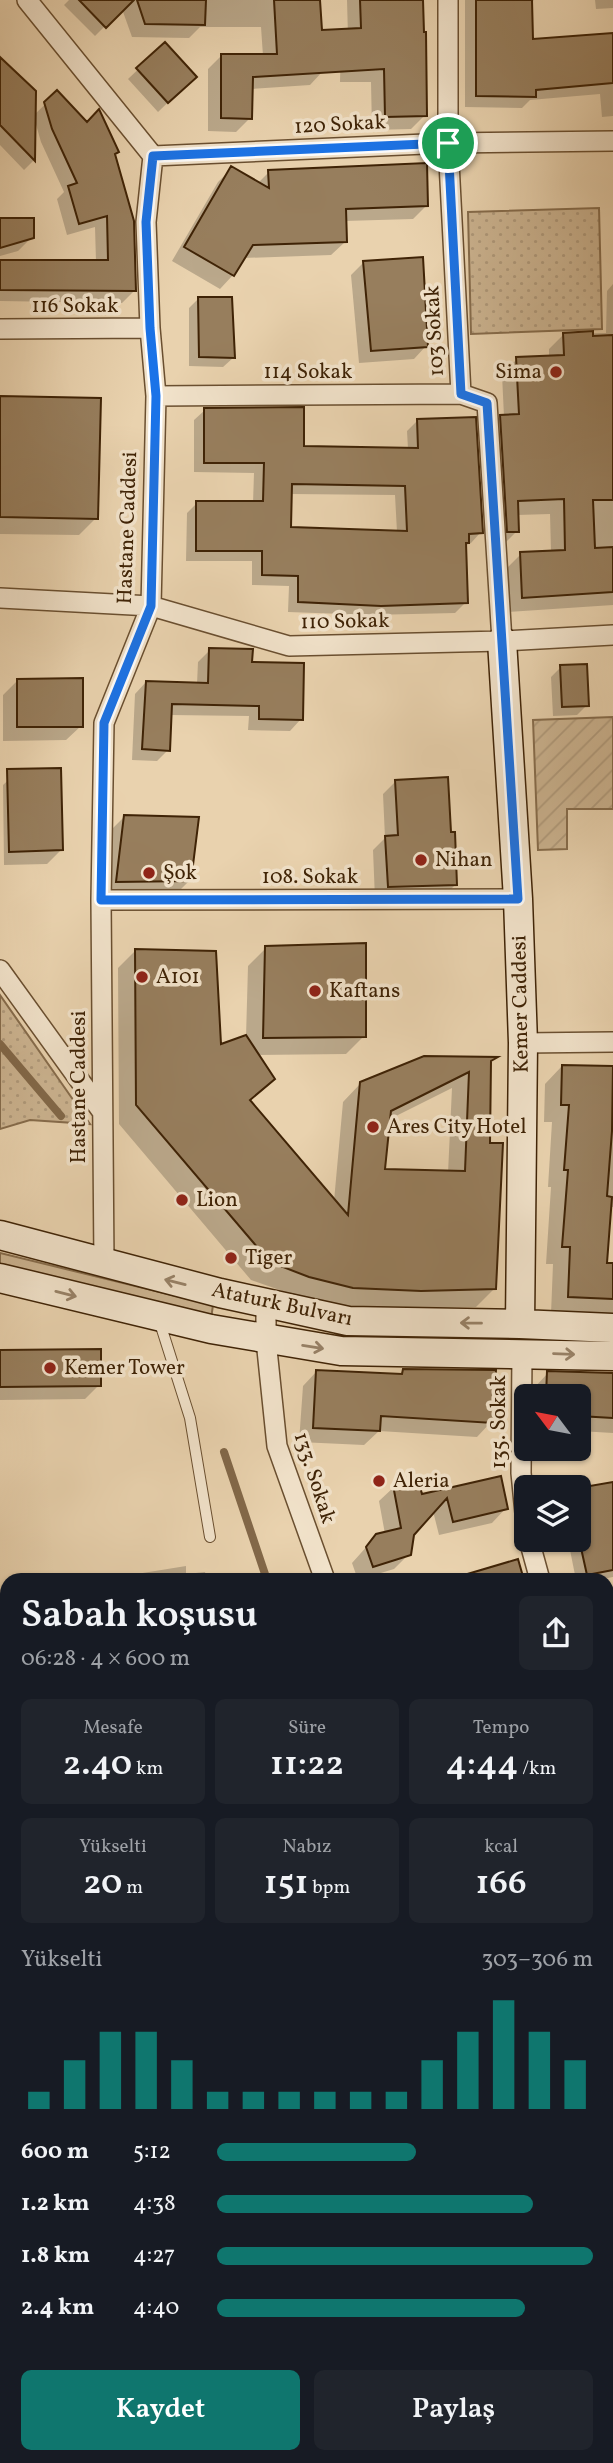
<!DOCTYPE html>
<html lang="tr">
<meta charset="utf-8">
<style>
:root{--surface:#171b24;--page:#20242c;--text:#f1f3f6;--muted:#9ea1a6;--accent:#0f766e}
body{margin:0;font-family:Vollkorn,serif;background:var(--page);color:var(--text);height:100vh;display:flex;flex-direction:column;font-size:26px;white-space:nowrap}
*{box-sizing:border-box;margin:0}
p{font-size:23px;color:var(--muted)}
.icon{flex:none;width:38px;height:38px;fill:none;stroke:currentColor;stroke-width:2;stroke-linecap:round;stroke-linejoin:round}
.map{position:relative;flex:1;overflow:hidden}
.panel{position:absolute;left:0px;top:1573px;width:614px;height:891px;display:flex;flex-direction:column;background:var(--surface);border-radius:21px 21px 0 0;box-shadow:0 2px 5px #0004}
.panel>*{flex:none}
.needle{width:46px;rotate:302deg}
.tools{position:absolute;left:514px;top:1384px;display:grid;gap:14px}
.tools a{display:grid;place-items:center;width:77px;height:77px;border-radius:10px;background:var(--surface);box-shadow:0 2px 5px #0004;font-size:35px}
.pin{position:absolute;display:grid;place-items:center;width:60px;height:60px;color:#fff;margin:-30px;border:4px solid #fff;border-radius:50%;box-shadow:0 2px 7px #0007}
.round{display:grid;place-items:center;flex:none;width:74px;height:74px;border-radius:10px;background:var(--page)}
.headline{display:flex;align-items:center;justify-content:space-between;height:119px;padding:0 21px}
h1{font-size:38px;font-weight:600;line-height:52px}
.figures{display:grid;grid-template-columns:repeat(3,1fr);gap:10px;height:119px;padding:7px 21px}
.figures div{display:grid;align-content:center;border-radius:10px;background:var(--page);text-align:center}
.figures b{font-size:35px;font-weight:600}
.figures small{font-size:19px;font-weight:400}
.figures p{font-size:19px}
.chart{height:196px;padding:14px 21px}
.chart p{display:flex;justify-content:space-between}
.chart svg{width:100%;height:126px;margin-top:7px;stroke:var(--accent);stroke-width:6}
.cta{display:flex;gap:14px;margin-top:auto;padding:14px 21px}
.cta a{flex:1;height:80px;border-radius:10px;background:var(--accent);color:#fff;font-size:28px;font-weight:600;line-height:80px;text-align:center}
.cta a+a{background:var(--page);color:var(--text)}
ul{padding:0 21px;list-style:none;font-size:23px}
li{display:grid;grid-template-columns:112px 84px 1fr;align-items:center;height:52px}
li i{height:18px;border-radius:9px;background:var(--accent)}
.map>svg:first-child{display:block}
</style>
<div class="map">
<svg width="613" height="2463" viewBox="0 0 613 2463">
<defs>
<pattern id="park-dots" width="8" height="8" patternUnits="userSpaceOnUse" patternTransform="scale(1.75)"><rect width="8" height="8" fill="#ccb491"/><path d="M2 2h.1M6 6h.1" fill="none" stroke="#b09a7c" stroke-width="1.8" stroke-linecap="round"/></pattern>
<pattern id="garden-furrows" width="10" height="10" patternUnits="userSpaceOnUse" patternTransform="scale(1.75)"><rect width="10" height="10" fill="#ccb491"/><path d="M-1 1l2-2M0 10L10 0M9 11l2-2" fill="none" stroke="#b09a7c"/></pattern>
</defs>
<rect width="100%" height="100%" fill="#e9d2ae"/>
<filter id="stains"><feTurbulence type="fractalNoise" baseFrequency=".00286" numOctaves="4"/><feColorMatrix values="0 0 0 0 .2 0 0 0 0 .09 0 0 0 0 .02 0 0 0 .5 -.17"/></filter>
<radialGradient id="worn" r=".72"><stop offset=".6" stop-color="#630" stop-opacity="0"/><stop offset="1" stop-color="#630" stop-opacity=".3"/></radialGradient>
<path fill="#ccb491" stroke="#866c4c" stroke-width="2" d="M0,1253L213,1305L211,1319L0,1267Z"/>
<path fill="url(#park-dots)" stroke="#866c4c" stroke-width="2" d="M599,208L602,329L471,334L468,212Z
M0,995L90,1124L30,1120L0,1129Z"/>
<path fill="url(#garden-furrows)" stroke="#866c4c" stroke-width="2" d="M613,717V809H567V849L538,850L533,720Z"/>
<path fill="#0003" fill-rule="evenodd" d="M69,0H318L323,71L310,85L251,89L250,118L236,132L208,131V69L222,55L263,56L261,27H200L189,38L132,37L122,9L95,36L64,5Z
M347,0H422L425,115L411,129L372,130L371,82H340L341,44L348,37Z
M465,0H534L530,4L532,41L613,35V116L602,117L600,94L530,100L522,108L465,107Z
M595,0H613V8L596,9Z
M165,44L184,87L158,112L128,79Z
M0,59L34,115L57,93L114,155L134,291L122,303L0,301V262H96L95,227L67,235L57,199L64,192L41,142L35,121L33,161L24,170L0,145Z
M231,169L257,184L269,172L426,206L413,219L344,221L345,242L331,255L243,258L233,275L220,289L172,261L218,182Z
M0,220L32,237L18,251L0,256Z
M364,262L426,346L414,359L359,363L351,275Z
M613,284V605L508,612L506,569L521,554L551,552L550,514L517,515V531L502,546L486,432L501,417H504L502,374L517,359L549,358V349L564,334L606,333L607,291Z
M199,298L233,358L223,367L189,366V308Z
M0,398L96,518L79,535L0,534Z
M205,410L302,447L408,449L407,431L418,420L481,532L471,543L464,546L466,602L455,613L370,615L288,612L289,586L252,585V561H186L187,513L197,503H253L254,473L194,472V420ZM290,494L395,495L397,532L289,528Z
M210,650L251,664L301,719L290,731L248,730L249,716L170,715L168,750L157,761L132,760L135,694L146,682L197,684L198,662Z
M561,667L587,705L577,715L553,716L551,677Z
M17,681L81,726L66,740L3,741V695Z
M18,771L61,850L47,864L4,865L3,785Z
M396,781L449,834L455,885L443,897L375,899L373,850L385,838L383,794Z
M124,817L189,881L175,895L102,896L110,831Z
M266,948L364,1036L346,1054L257,1055L272,1079L249,1102L334,1201L343,1102L361,1083L494,1059L489,1063L488,1145L494,1289L476,1307L402,1308L334,1306L291,1294L251,1280L119,1124L118,968L136,950L220,1047L246,1037L248,966ZM452,1088L448,1173L383,1171L388,1120Z
M562,1066L610,1125H613V1207H609L605,1265H613V1316L551,1314L553,1264H546L551,1187H548L552,1122H544L545,1084Z
M0,1352L99,1385L85,1399L0,1400Z
M317,1371L398,1376L403,1371L491,1422L477,1437L379,1431L364,1445L299,1442L303,1386Z
M548,1373L613,1374V1433L579,1431V1396H533L534,1388Z
M500,1478L506,1508L492,1523L439,1535L433,1511L413,1535L409,1554L394,1569L358,1580L352,1563L377,1535L385,1534L379,1501L394,1487L420,1497Z
M613,1484V1577L597,1580H576L570,1550L575,1546L574,1540H579V1489Z
M186,1566V1574L205,1572L207,1580H119L124,1576Z
M0,1653H7V1700H0Z
M613,1654V1713L607,1690V1660Z
M0,1766L7,1767V1854L0,1853Z
M0,2113L7,2117V2240L0,2236Z
M53,2457H128L123,2463H80Z"/>
<g fill="none" stroke-linecap="round" stroke-linejoin="round">
<path stroke="#826849" stroke-width="8" d="M0,1044L61,1116
M224,1452L267,1580
M574,2457L581,2463"/>
</g>
<path fill="#977e5d" stroke="#3f2306" stroke-width="2" fill-rule="evenodd" d="M79,0H134L106,28Z
M137,0H206L205,25L145,24Z
M274,0H320L322,30L361,28L360,0H423L424,32H426L427,116L385,117L384,69L253,77L252,119L221,118V54H277Z
M476,0H532L533,39L613,33V83L536,90V97L476,96Z
M165,42L197,77L168,103L136,68Z
M0,57L36,91L35,161L0,125Z
M57,90L87,122L99,109L119,152L115,154L134,221L136,291L0,290V260H108L107,216L79,224L68,186L77,183L52,129L44,102Z
M427,163L428,206L346,209L347,242L253,245L234,276L184,247L231,166L269,188L268,170Z
M0,218H34V238L0,248Z
M423,257L428,347L371,351L363,261Z
M198,297H232L235,358L199,357Z
M593,331V336L613,335V500H593L595,548L613,547V592L522,598L520,552L565,550L564,499L518,501L519,532H507L500,415L519,414L516,357L564,355L563,333Z
M0,396L101,398L98,519L0,517Z
M304,407V446L418,448L417,419L476,417L483,533L469,534V543H466L468,603L381,606L298,602V576L262,575V551H196V501H263L264,463H204V408ZM292,484L405,486L407,531L291,527Z
M209,648L253,649L252,662L304,663L303,720L259,719V706L172,704L170,751L142,749L146,681L208,683Z
M587,664L589,706L562,707L560,665Z
M83,678V727H17V679Z
M61,768L63,850L9,852L7,769Z
M448,777L451,832H455L457,885L388,887L385,836L398,835L395,780Z
M124,815L199,817L191,881L116,882Z
M366,943V1037L263,1038L265,946Z
M135,949L216,951L221,1044L246,1035L275,1079L250,1100L348,1215L360,1082L424,1056L498,1057L491,1061L490,1143H503L496,1289L421,1291L353,1288L309,1277L270,1262L136,1105ZM469,1072L465,1171L385,1169L391,1111Z
M562,1065L613,1066L612,1131L607,1196L612,1197L607,1263H613V1299L568,1297L570,1247H562L568,1170H564L569,1105H561Z
M101,1349V1386L0,1387V1350Z
M403,1369L496,1370L493,1423L381,1416L380,1431L313,1428L316,1370L402,1374Z
M547,1371L613,1373V1418L579,1416V1396H546Z
M417,1476L422,1494L501,1476L508,1509L453,1522L447,1498L414,1535L411,1555L373,1567L366,1547L376,1534L401,1528L393,1485Z
M613,1482V1570L587,1575L579,1539L584,1538L578,1488Z
M518,1559L524,1580H465L464,1575Z"/>
<g fill="none" stroke-linecap="round" stroke-linejoin="round">
<defs>
<path id="lane" d="M159,1320L190,1418L210,1537
M0,1913L7,1908
M0,2237L7,2241
M0,2288L7,2292"/>
<path id="street" d="M27,0L153,156L146,222L150,328L156,396L151,606L104,723L101,900L104,1263
M448,0V143L461,394L487,403L502,641
M153,156L448,143L613,141
M0,329L150,328
M156,396L461,394
M0,598L151,606L289,646L502,641L613,635
M101,900L518,899
M0,970L101,1110
M523,1043L613,1042
M266,1303V1340L277,1446L325,1580
M522,1353L521,1473L527,1533
M529,1540L540,1580
M607,1825L613,1846
M607,1921L613,1922
M607,2415L613,2310
M29,2463L30,2457"/>
<path id="secondary" d="M502,641L518,899L523,1043L520,1324
M0,1235L220,1293L348,1321L520,1324L613,1328
M0,1278L211,1329L341,1351L613,1356
M0,2045L7,2049
M445,2457L450,2463
M326,2463L327,2457"/>
</defs>
<use href="#lane" stroke="#6a4f30" stroke-width="12"/>
<use href="#street" stroke="#6a4f30" stroke-width="22"/>
<use href="#secondary" stroke="#3f2306" stroke-width="31"/>
<use href="#lane" stroke="#f1e2ca" stroke-width="10"/>
<use href="#street" stroke="#f1e2ca" stroke-width="19"/>
<use href="#secondary" stroke="#f1e2ca" stroke-width="28"/>
</g>
<defs><path id="oneway-shaft" d="M-6 0H5M1.5-3L5.5 0L1.5 3" fill="none" stroke-width="1.6" stroke-linecap="round" stroke-linejoin="round" transform="scale(1.75)"/></defs>
<g stroke="#988268">
<use href="#oneway-shaft" transform="translate(175 1282) rotate(-166)"/>
<use href="#oneway-shaft" transform="translate(66 1294) rotate(14)"/>
<use href="#oneway-shaft" transform="translate(471 1323) rotate(-179)"/>
<use href="#oneway-shaft" transform="translate(313 1347) rotate(9)"/>
<use href="#oneway-shaft" transform="translate(564 1354) rotate(2)"/>
</g>
<g fill="none" stroke-linecap="round" stroke-linejoin="round">
<defs>
<path id="route" d="M448,143L461,394L487,403L518,899L101,900L104,723L151,606L156,396L150,328L146,222L153,156Z"/>
</defs>
<use href="#route" stroke="#fff" stroke-width="14"/>
<use href="#route" stroke="#1a73e8" stroke-width="9"/>
</g>
<g fill="#8f2418" stroke="#f1e2ca" stroke-width="2.5">
<circle cx="556" cy="372" r="7"/>
<circle cx="421" cy="860" r="7"/>
<circle cx="149" cy="873" r="7"/>
<circle cx="142" cy="977" r="7"/>
<circle cx="315" cy="991" r="7"/>
<circle cx="373" cy="1127" r="7"/>
<circle cx="182" cy="1200" r="7"/>
<circle cx="231" cy="1258" r="7"/>
<circle cx="50" cy="1368" r="7"/>
<circle cx="379" cy="1481" r="7"/>
</g>
<g text-anchor="middle" dominant-baseline="central" stroke-width="7" stroke-linejoin="round" paint-order="stroke">
<g font-size="21" fill="#3f2306" stroke="#f1e2ca">
<text transform="translate(340 125) rotate(-3)">120 Sokak</text>
<text x="75" y="306">116 Sokak</text>
<text transform="translate(435 331) rotate(-93)">103 Sokak</text>
<text x="308" y="372">114 Sokak</text>
<text transform="translate(128 528) rotate(-88)">Hastane Caddesi</text>
<text transform="translate(345 622) rotate(-1)">110 Sokak</text>
<text x="310" y="877">108. Sokak</text>
<text transform="translate(521 1004) rotate(-91)">Kemer Caddesi</text>
<text transform="translate(79 1087) rotate(-90)">Hastane Caddesi</text>
<text transform="translate(282 1305) rotate(12)">Ataturk Bulvarı</text>
<text transform="translate(499 1422) rotate(-90)">135. Sokak</text>
<text transform="translate(314 1478) rotate(72)">133. Sokak</text>
</g>
<g font-size="21" fill="#3f2306" stroke="#f1e2ca" text-anchor="start">
<text x="542" y="372" text-anchor="end">Sima</text>
<text x="435" y="860">Nihan</text>
<text x="163" y="873">Şok</text>
<text x="156" y="977">A101</text>
<text x="329" y="991">Kaftans</text>
<text x="387" y="1127">Ares City Hotel</text>
<text x="196" y="1200">Lion</text>
<text x="245" y="1258">Tiger</text>
<text x="64" y="1368">Kemer Tower</text>
<text x="393" y="1481">Aleria</text>
</g>
</g>
<rect width="100%" height="100%" filter="url(#stains)"/>
<rect width="100%" height="100%" fill="url(#worn)"/>
</svg>
<div class="tools">
<a><svg class="needle" viewBox="-14 -14 28 28"><path d="M0-13l5 13h-10z" fill="#e53935"/><path d="M0 13l5-13h-10z" fill="#9ea1a6"/></svg></a>
<a><svg class="icon" aria-label="layers" viewBox="0 0 24 24"><path d="M12 4l9 5-9 5-9-5zM3 14l9 5 9-5"/></svg></a>
</div>
<div class="pin" style="left:448px;top:143px;background:#1e9e55"><svg class="icon" aria-label="arrive" viewBox="0 0 24 24"><path d="M6 21V4h12l-3 4 3 4H6"/></svg></div>
<section class="panel">
<div class="headline"><div><h1>Sabah koşusu</h1><p>06:28 · 4 × 600 m</p></div><a class="round"><svg class="icon" aria-label="share" viewBox="0 0 24 24"><path d="M12 15V3M7 8l5-5 5 5M5 13v7h14v-7"/></svg></a></div>
<div class="figures">
<div><p>Mesafe</p><b>2.40<small> km</small></b></div>
<div><p>Süre</p><b>11:22</b></div>
<div><p>Tempo</p><b>4:44<small> /km</small></b></div>
</div>
<div class="figures">
<div><p>Yükselti</p><b>20<small> m</small></b></div>
<div><p>Nabız</p><b>151<small> bpm</small></b></div>
<div><p>kcal</p><b>166</b></div>
</div>
<div class="chart"><p><span>Yükselti</span>303–306 m</p>
<svg viewBox="0 0 160 44" preserveAspectRatio="none"><path d="M5 44V38M15 44V27M25 44V17M35 44V17M45 44V27M55 44V38M65 44V38M75 44V38M85 44V38M95 44V38M105 44V38M115 44V27M125 44V17M135 44V6M145 44V17M155 44V27"/></svg>
</div>
<ul>
<li><b>600 m</b>5:12<i style="width:53%"></i></li>
<li><b>1.2 km</b>4:38<i style="width:84%"></i></li>
<li><b>1.8 km</b>4:27<i style="width:100%"></i></li>
<li><b>2.4 km</b>4:40<i style="width:82%"></i></li>
</ul>
<div class="cta"><a>Kaydet</a><a>Paylaş</a></div>
</section>
</div>
